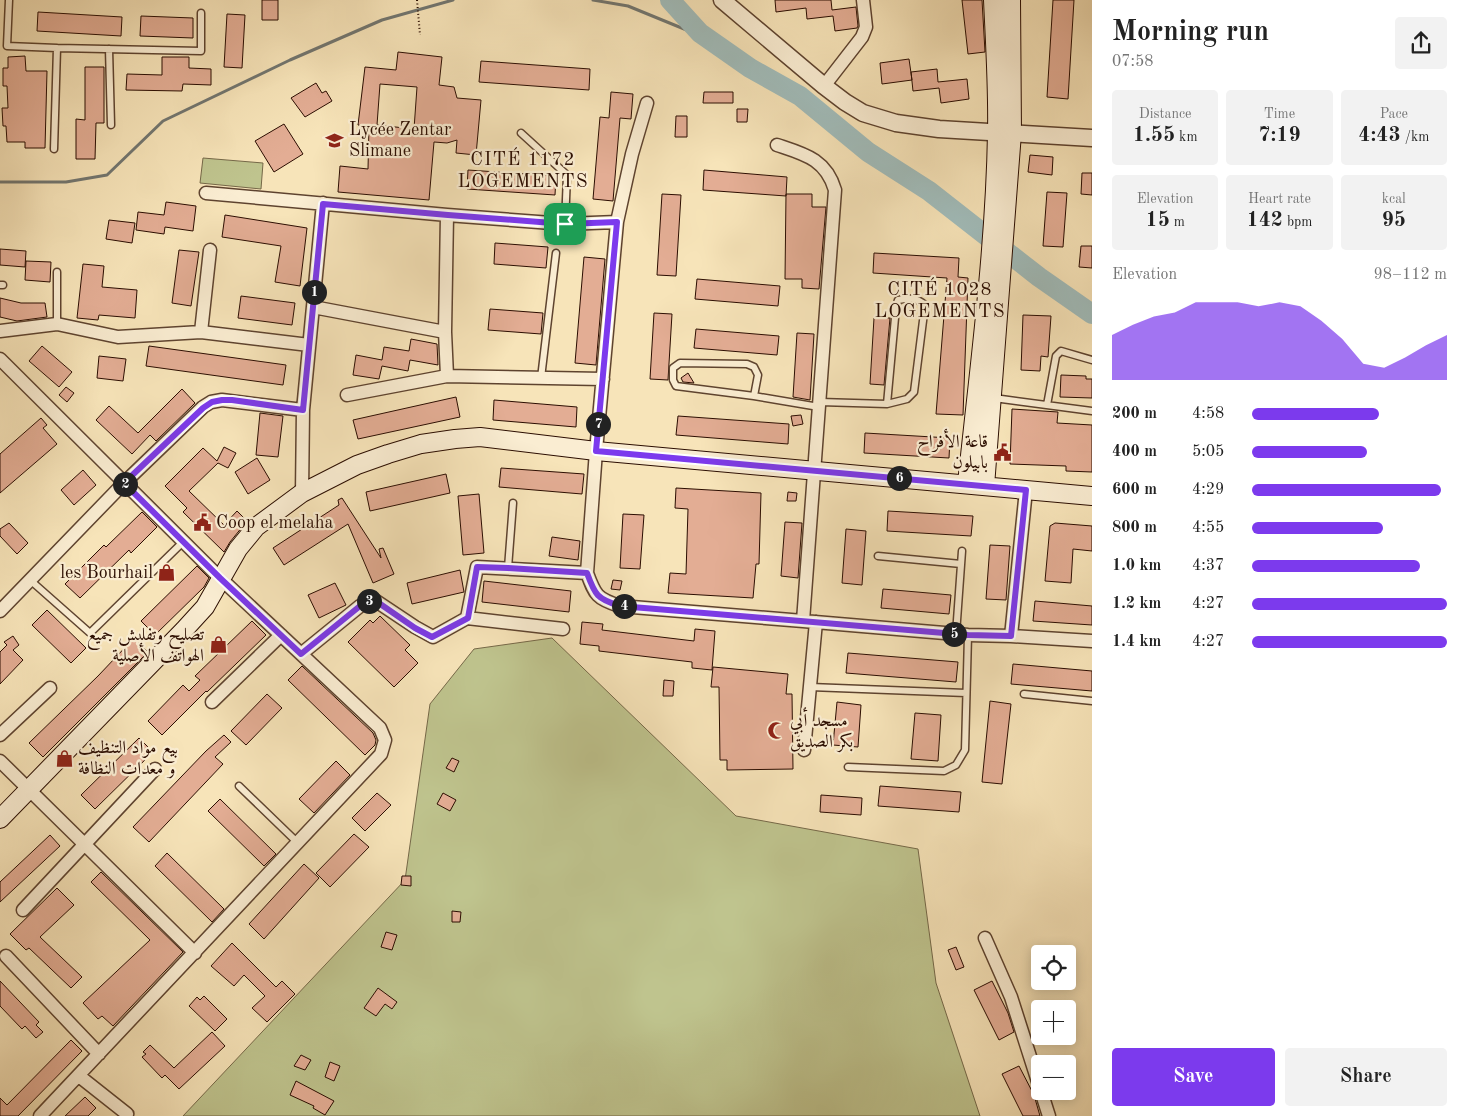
<!DOCTYPE html>
<meta charset="utf-8">
<style>
:root{--surface:#fff;--page:#f2f2f2;--text:#222;--muted:#767676;--accent:#7c3aed}
body{margin:0;font-family:"Old Standard TT",Amiri,serif;background:var(--page);color:var(--text);height:100vh;display:flex;flex-direction:column;font-size:19px;white-space:nowrap}
*{box-sizing:border-box;margin:0}
p{font-size:16px;color:var(--muted)}
.icon{flex:none;width:28px;height:28px;fill:none;stroke:currentColor;stroke-width:2;stroke-linecap:round;stroke-linejoin:round}
.map{position:relative;flex:1;overflow:hidden}
.drawer{display:flex;flex-direction:column;background:var(--surface);width:375px}
.drawer>*{flex:none}
.buttons{position:absolute;left:1031px;top:945px;display:grid;gap:10px}
.buttons a{display:grid;place-items:center;width:45px;height:45px;border-radius:5px;background:var(--surface);box-shadow:0 2px 12px #0003;font-size:25px}
.pin{position:absolute;display:grid;place-items:center;width:42px;height:42px;color:#fff;margin:-21px;border-radius:10px;box-shadow:0 2px 8px #0006}
.km{position:absolute;width:25px;height:25px;margin:-12px;border-radius:50%;background:#222;color:#fff;font-size:14px;line-height:25px;text-align:center}
.round{display:grid;place-items:center;flex:none;width:52px;height:52px;border-radius:5px;background:var(--page)}
.head{display:flex;align-items:center;justify-content:space-between;height:85px;padding:0 20px}
h1{font-size:28px;font-weight:800;line-height:38px}
.figures{display:grid;grid-template-columns:repeat(3,1fr);gap:8px;height:85px;padding:5px 20px}
.figures div{display:grid;align-content:center;border-radius:5px;background:var(--page);text-align:center}
.figures b{font-size:21px;font-weight:800}
.figures small{font-size:14px;font-weight:400}
.figures p{font-size:14px}
.chart{height:140px;padding:10px 20px}
.chart p{display:flex;justify-content:space-between}
.chart svg{width:100%;height:90px;margin-top:5px;fill:var(--accent);opacity:.7}
.primary-button{display:flex;gap:10px;margin-top:auto;padding:10px 20px}
.primary-button a{flex:1;height:58px;border-radius:5px;background:var(--accent);color:#fff;font-size:20px;font-weight:800;line-height:58px;text-align:center}
.primary-button a+a{background:var(--page);color:var(--text)}
ul{padding:0 20px;list-style:none;font-size:16px}
li{display:grid;grid-template-columns:80px 60px 1fr;align-items:center;height:38px}
li i{height:12px;border-radius:6px;background:var(--accent)}
main{display:flex;flex:1;min-height:0}
.map>svg:first-child{display:block}
</style>
<main>
<div class="map">
<svg width="1092" height="1116" viewBox="0 0 1092 1116">
<rect width="100%" height="100%" fill="#f7e4b9"/>
<filter id="stains"><feTurbulence type="fractalNoise" baseFrequency=".004" numOctaves="4"/><feColorMatrix values="0 0 0 0 .2 0 0 0 0 .09 0 0 0 0 .02 0 0 0 .5 -.17"/></filter>
<radialGradient id="worn" r=".72"><stop offset=".6" stop-color="#630" stop-opacity="0"/><stop offset="1" stop-color="#630" stop-opacity=".3"/></radialGradient>
<path fill="#bfc48e" stroke="#756848" d="M203,158L263,163L261,189L200,183Z
M552,638L736,816L918,849L936,983L980,1116H183L405,880L430,704L474,649Z"/>
<g fill="none" stroke-linecap="round" stroke-linejoin="round">
<path stroke="#727670" stroke-width="3" d="M593,0L628,6L711,40
M0,182H66L107,175L163,121L290,60L382,20L453,0"/>
<path stroke="#a1bcba" stroke-width="20" d="M670,0L700,33L750,68L800,96L868,152L929,191L1039,277L1092,314"/>
</g>
<path fill="#e3ad94" stroke="#2b0d01" fill-rule="evenodd" d="M262,0H278V20H262Z
M775,0H831L832,10L856,7L858,26L857,28L835,31L833,16L807,19L806,8L776,12Z
M962,0H982L985,52L968,54Z
M1053,0H1074L1068,99L1047,97Z
M38,12L122,17L121,36L37,31Z
M227,14L245,15L242,68L224,67Z
M141,16L193,18V38L140,36Z
M398,52L442,57L439,85L454,87L457,98L481,100L476,155L456,153L457,140L447,143L434,142L429,200L338,192L340,166L368,169L369,126L358,125L365,67L396,70ZM380,84L417,87L414,129L377,125Z
M25,56L26,71H47L45,148H25V142H7L6,126H3L2,108H8L7,86H3V68H8V57Z
M162,57H189V68L211,69V85L183,84L182,91L126,90L127,74L162,75Z
M909,59L912,80L882,84L880,63Z
M481,61L590,69L589,90L479,82Z
M85,67H104V123H96L95,159H76V119L85,120Z
M937,69L938,82L967,79L969,99L941,103L939,88L913,91L911,72Z
M316,83L322,93L326,91L332,101L305,117L291,98Z
M611,92L633,94L631,119L620,118L613,201L593,199L600,117L609,118Z
M704,92H733V103H703Z
M737,109H748L747,122H737Z
M676,116H687V137H675Z
M284,124L303,154L274,172L255,141Z
M1030,155L1053,157L1052,175L1028,172Z
M468,170L556,176L555,195L467,189Z
M704,170L787,177L786,196L703,190Z
M1082,173H1092V195L1081,194Z
M1047,192L1067,193L1063,247L1043,246Z
M662,194L681,195L676,276L657,275Z
M786,194H812V207H826L819,289L802,288V279H785Z
M166,202L196,206L193,231L165,227L164,234L136,230L138,212L164,215Z
M225,215L307,228L300,286L275,282L281,246L222,237Z
M109,220L135,223L132,243L106,239Z
M495,243L548,247L546,268L494,264Z
M1081,246H1092V268L1079,267Z
M0,249L26,251L25,267L0,265Z
M179,250L199,252L191,306L172,303Z
M874,253L959,258L958,277L968,278L963,415L936,414L947,278L873,273Z
M584,257L605,259L596,365L575,363Z
M26,261L51,262L50,282L25,280Z
M83,264L104,266L102,287L137,290L135,318L99,315L98,320L77,318Z
M697,279L780,286L778,306L695,299Z
M241,296L295,303L292,325L238,318Z
M0,298L21,303H45L47,317L17,321L0,317Z
M490,309L543,313L541,334L488,330Z
M654,313L672,314L668,380L650,379Z
M1023,315L1051,316L1048,357L1041,356L1040,371L1021,370Z
M874,318H890L884,385L870,384Z
M696,329L779,336L777,355L694,348Z
M797,333L814,334L810,400L793,397Z
M411,339L437,344L438,365L410,360L408,371L382,366L379,379L353,375L356,355L382,360L384,347L409,351Z
M42,346L72,372L59,387L29,361Z
M149,346L286,365L283,385L146,366Z
M99,356L126,359L123,381L97,378Z
M688,373L694,383L683,382L681,378Z
M1061,375L1086,376V379H1092V398L1060,397Z
M66,387L74,393L67,402L59,395Z
M182,389L195,403L156,441L150,435L132,454L96,420L109,406L138,433Z
M456,397L460,417L358,439L353,420Z
M494,400L577,407L576,427L493,420Z
M1012,409L1058,412L1057,423L1092,425V472L1066,471V466L1010,464Z
M260,413L283,416L278,457L256,455Z
M801,415L803,424L793,426L791,416Z
M678,416L789,424L788,444L676,435Z
M41,418L47,425L43,428L57,444L0,493V454Z
M865,433L950,438L949,458L864,453Z
M224,447L236,453L228,468L218,463L189,491L224,525L237,511L247,521L230,542L224,552L183,512L187,508L165,486L203,448L217,461Z
M257,458L270,480L248,494L235,472Z
M501,468L584,474L582,494L499,487Z
M83,470L96,485L74,505L61,490Z
M446,474L450,493L370,511L366,492Z
M676,488L761,493L759,564H756L753,598L668,593L670,573L686,574L688,509L675,508Z
M788,492L797,493L796,501H787Z
M479,494L484,553L463,555L458,496Z
M342,498L381,558L379,549L383,548L394,574L373,583L348,524L284,565L273,548L339,505L338,500Z
M888,511L973,516L971,536L887,531Z
M142,512L157,527L131,553L129,550L80,598L65,584L104,545L106,547Z
M623,514L644,515L640,569L620,568Z
M785,522L802,523L798,578L781,576Z
M9,523L28,543L17,554L0,536V529Z
M1055,523L1092,526V551L1073,549L1071,583L1045,581L1050,526Z
M846,529L866,531L862,585L842,583Z
M552,537L580,541L578,560L549,556Z
M990,545L1010,546L1006,600L986,599Z
M197,566L209,578L204,587L155,635L141,621Z
M460,570L464,592L412,604L407,583Z
M613,580L622,581L620,590L611,589Z
M484,581L571,591L569,612L482,602Z
M335,583L346,605L319,618L308,595Z
M883,589L951,595L949,614L881,608Z
M1035,601L1092,606V625L1033,621Z
M47,610L86,648L71,663L32,625Z
M380,616L410,645L405,650L418,663L394,687L348,642L370,620L373,623Z
M252,621L266,635L207,692L206,691L162,735L148,721L183,685L189,691L200,680L195,676Z
M582,622L603,624L602,630L694,641L695,629L715,631L712,670L692,668V662L599,651V646L580,644Z
M13,636L19,645L13,650L23,660L0,684V652L7,645L4,642Z
M134,638L148,652L43,757L29,743L98,676Z
M848,653L958,662L956,682L846,673Z
M1013,664L1092,671V691L1011,684Z
M302,666L373,733L376,740L375,745L365,755L288,680Z
M713,667L788,674L786,694H792L793,769L727,770V760H720L719,687H711Z
M664,680L674,681L673,696H663Z
M267,694L282,708L246,745L231,731Z
M990,701L1011,704L1002,784L982,782Z
M837,702L861,705L858,747L833,745Z
M915,713L941,715L938,761L911,759Z
M224,735L231,742L215,757L223,764L149,842L133,827L206,751Z
M139,738L153,752L95,809L81,795Z
M452,758L459,761L454,772L446,768Z
M336,761L350,775L314,813L299,799Z
M880,786L961,792L959,812L878,806Z
M377,793L391,805L365,831L352,818Z
M443,793L456,800L450,811L437,804Z
M821,795L862,798L861,815L820,812Z
M220,799L276,854L264,866L208,811Z
M354,834L369,847L330,887L316,873Z
M50,835L60,846L0,902V882Z
M167,853L224,909L212,922L155,866Z
M304,864L319,878L264,939L249,924Z
M101,872L183,952L113,1026L102,1016L98,1019L83,1003L150,940L91,882Z
M402,876H411V886L401,885Z
M57,888L74,905L40,937L82,977L71,988L29,948L26,950L10,934Z
M452,911L461,912L460,922H452Z
M386,932L397,935L392,950L381,947Z
M232,943L276,987L282,981L295,994L267,1022L252,1008L265,996L244,975L234,986L211,966Z
M956,947L964,967L956,970L948,950Z
M0,981L39,1022L36,1025L43,1032L36,1038L25,1026L22,1029L0,1006Z
M992,981L1008,1013L1014,1032L999,1040L974,990Z
M378,988L397,1002L392,1009L385,1004L376,1016L364,1008Z
M204,996L227,1019L215,1031L189,1006L197,997L200,1000Z
M212,1032L225,1046L179,1089L165,1075L162,1078L142,1057L146,1054L143,1052L150,1045L174,1068Z
M71,1040L82,1051L18,1116H0V1098L7,1105Z
M301,1055L311,1060L305,1070L294,1066Z
M330,1062L340,1066L334,1081L325,1077Z
M1019,1066L1034,1095L1040,1116H1023L1002,1074Z
M296,1081L334,1101L325,1115L313,1108L314,1106L290,1095Z
M85,1097L96,1108L88,1116H65Z"/>
<g fill="none" stroke-linecap="round" stroke-linejoin="round">
<defs>
<path id="service" d="M9,0L7,46L57,48
M109,49L111,125
M521,133L567,175L565,224
M54,149L57,48L201,51V13
M0,285H3
M57,324V272
M541,378L556,253
M754,396L758,375L754,367L747,364L680,363L673,368V380L676,386L754,396L819,407
M994,398L1092,411
M820,402L887,404L907,399L914,392L925,305C916,297 909,298 898,300L896,307L887,404
M1047,405L1056,356L1061,351L1092,360
M878,556L961,564
M508,568L513,503
M30,580L90,633L183,542
M956,634L962,551
M810,687L966,693
M1024,694L1092,701
M848,767L944,771L956,765L965,750L968,635
M239,786L298,843"/>
<path id="minor" d="M824,86L862,37L866,27L863,0
M647,103L632,154L617,222L596,451L587,573C595,595 597,599 620,606L803,621L835,190C826,159 804,154 777,145
M206,193L447,215L565,224L617,222
M210,250L201,332L309,345
M313,307L445,332
M0,331L57,324L118,337L201,332
M0,359L220,578L380,728L385,740L381,754L40,1116
M447,376L445,332L447,215
M347,395L447,376L603,379
M302,493L303,410L323,203
M0,611L124,483L203,407L211,402L222,400L303,410
M467,618L477,567L587,573
M803,621L968,635L1011,636L1026,490
M1011,636L1092,641
M301,654L360,606L373,599L415,627L433,637L467,618L563,629
M212,702L281,635
M0,735L50,688
M804,750L816,622
M0,761L195,953
M23,910L155,769
M985,938L1011,997L1049,1116
M6,956L99,1054
M79,1076L127,1114L126,1116"/>
<path id="tertiary" d="M722,0L824,86L845,102L863,113L896,123L939,129L1092,138"/>
<path id="secondary" d="M967,484C979,368 995,250 997,133C998,89 995,44 993,0
M985,486L1012,133L1011,0
M0,819L184,630L205,607L238,549L256,527L302,493L357,465L388,454L421,444L455,439L480,437L596,451L1092,496"/>
</defs>
<use href="#service" stroke="#5e432f" stroke-width="9"/>
<use href="#minor" stroke="#5e432f" stroke-width="15"/>
<use href="#tertiary" stroke="#5e432f" stroke-width="19"/>
<use href="#secondary" stroke="#2b0d01" stroke-width="20"/>
<path stroke="#2b0d01" stroke-width="2" stroke-dasharray="1 2.5" stroke-linecap="butt" d="M417,0L420,35"/>
<use href="#service" stroke="#faedd2" stroke-width="6"/>
<use href="#minor" stroke="#faedd2" stroke-width="12"/>
<use href="#tertiary" stroke="#faedd2" stroke-width="16"/>
<use href="#secondary" stroke="#faedd2" stroke-width="18"/>
</g>
<g fill="none" stroke-linecap="round" stroke-linejoin="round">
<defs>
<path id="route" d="M323,204L448,215L565,224L617,222L596,451L1026,490L1011,636L968,635L620,606C597,599 595,595 587,573L508,568L477,567L468,618L432,637L415,628L373,599L360,606L301,654L220,578L124,483L203,408L212,402L222,400H232L303,410Z"/>
</defs>
<use href="#route" stroke="#fff" stroke-width="10"/>
<use href="#route" stroke="#7c3aed" stroke-width="6"/>
</g>
<defs>
<symbol id="school-bare" viewBox="-9 -9 18 18"><path d="M0-5L7-2L0 1L-7-2ZM-4 1L0 2.5L4 1V4Q0 6-4 4Z" fill="#8f2418" stroke="#faedd2" stroke-width="2.5" paint-order="stroke"/></symbol>
<symbol id="civic-bare" viewBox="-9 -9 18 18"><path d="M-.6-6.5H3V-4.5H.6V-3L4-1V1h2V6H-6V1h2V-1L-.6-3ZM-1.2 2.5V6h2.4V2.5Z" fill="#8f2418" stroke="#faedd2" stroke-width="2.5" paint-order="stroke"/></symbol>
<symbol id="shop-bare" viewBox="-9 -9 18 18"><path d="M-5-2.5h2.3a2.7 3.5 0 0 1 5.4 0H5L5.5 6h-11ZM-1.5-2.5h3a1.5 2.3 0 0 0-3 0Z" fill="#8f2418" stroke="#faedd2" stroke-width="2.5" paint-order="stroke"/></symbol>
<symbol id="mosque-bare" viewBox="-9 -9 18 18"><path d="M3.5-4.9A6 6 0 1 0 3.5 4.9A5 5 0 1 1 3.5-4.9Z" fill="#8f2418" stroke="#faedd2" stroke-width="2.5" paint-order="stroke"/></symbol>
</defs>
<g fill-rule="evenodd">
<use href="#school-bare" x="322" y="128" width="25" height="25"/>
<use href="#civic-bare" x="990" y="440" width="25" height="25"/>
<use href="#civic-bare" x="190" y="510" width="25" height="25"/>
<use href="#shop-bare" x="154" y="560" width="25" height="25"/>
<use href="#shop-bare" x="206" y="632" width="25" height="25"/>
<use href="#mosque-bare" x="764" y="718" width="25" height="25"/>
<use href="#shop-bare" x="52" y="746" width="25" height="25"/>
</g>
<g text-anchor="middle" dominant-baseline="central" stroke-width="4.5" stroke-linejoin="round" paint-order="stroke">
<g font-size="18" fill="#2b0d01" stroke="#faedd2" text-anchor="start">
<text x="349" y="130">Lycée Zentar<tspan x="349" dy="21">Slimane</tspan></text>
<text x="988" y="442" text-anchor="end">قاعة الأفراح<tspan x="988" dy="21">بابيلون</tspan></text>
<text x="216" y="523">Coop el melaha</text>
<text x="153" y="573" text-anchor="end">les Bourhail</text>
<text x="204" y="635" text-anchor="end">تصليح وتفليش جميع<tspan x="204" dy="21">الهواتف الأصلية</tspan></text>
<text x="790" y="721">مسجد أبي<tspan x="790" dy="21">بكر الصديق</tspan></text>
<text x="78" y="748">بيع مواد التنظيف<tspan x="78" dy="21">و معدات النظافة</tspan></text>
</g>
<g font-size="19" letter-spacing="1" fill="#2b0d01" stroke="#faedd2">
<text x="523" y="160">CITÉ 1172<tspan x="523" dy="22">LOGEMENTS</tspan></text>
<text x="940" y="290">CITÉ 1028<tspan x="940" dy="22">LOGEMENTS</tspan></text>
</g>
</g>
<rect width="100%" height="100%" filter="url(#stains)"/>
<rect width="100%" height="100%" fill="url(#worn)"/>
</svg>
<div class="buttons">
<a><svg class="icon" aria-label="locate" viewBox="0 0 24 24"><circle cx="12" cy="12" r="6"/><path d="M12 2v4M12 18v4M2 12h4M18 12h4"/></svg></a>
<a>+</a>
<a>−</a>
</div>
<div class="pin" style="left:565px;top:224px;background:#1e9e55"><svg class="icon" aria-label="arrive" viewBox="0 0 24 24"><path d="M6 21V4h12l-3 4 3 4H6"/></svg></div>
<b class="km" style="left:314px;top:292px">1</b>
<b class="km" style="left:125px;top:484px">2</b>
<b class="km" style="left:369px;top:601px">3</b>
<b class="km" style="left:624px;top:606px">4</b>
<b class="km" style="left:954px;top:634px">5</b>
<b class="km" style="left:899px;top:478px">6</b>
<b class="km" style="left:598px;top:424px">7</b>
</div>
<section class="drawer">
<div class="head"><div><h1>Morning run</h1><p>07:58</p></div><a class="round"><svg class="icon" aria-label="share" viewBox="0 0 24 24"><path d="M12 15V3M7 8l5-5 5 5M5 13v7h14v-7"/></svg></a></div>
<div class="figures">
<div><p>Distance</p><b>1.55<small> km</small></b></div>
<div><p>Time</p><b>7:19</b></div>
<div><p>Pace</p><b>4:43<small> /km</small></b></div>
</div>
<div class="figures">
<div><p>Elevation</p><b>15<small> m</small></b></div>
<div><p>Heart rate</p><b>142<small> bpm</small></b></div>
<div><p>kcal</p><b>95</b></div>
</div>
<div class="chart"><p><span>Elevation</span>98–112 m</p>
<svg viewBox="0 0 160 44" preserveAspectRatio="none"><path d="M0 44V22L10 17L20 13L30 11L40 6L50 6L60 6L70 8L80 6L90 8L100 15L110 24L120 36L130 38L140 33L150 27L160 22V44z"/></svg>
</div>
<ul>
<li><b>200 m</b>4:58<i style="width:65%"></i></li>
<li><b>400 m</b>5:05<i style="width:59%"></i></li>
<li><b>600 m</b>4:29<i style="width:97%"></i></li>
<li><b>800 m</b>4:55<i style="width:67%"></i></li>
<li><b>1.0 km</b>4:37<i style="width:86%"></i></li>
<li><b>1.2 km</b>4:27<i style="width:100%"></i></li>
<li><b>1.4 km</b>4:27<i style="width:100%"></i></li>
</ul>
<div class="primary-button"><a>Save</a><a>Share</a></div>
</section>
</main>
